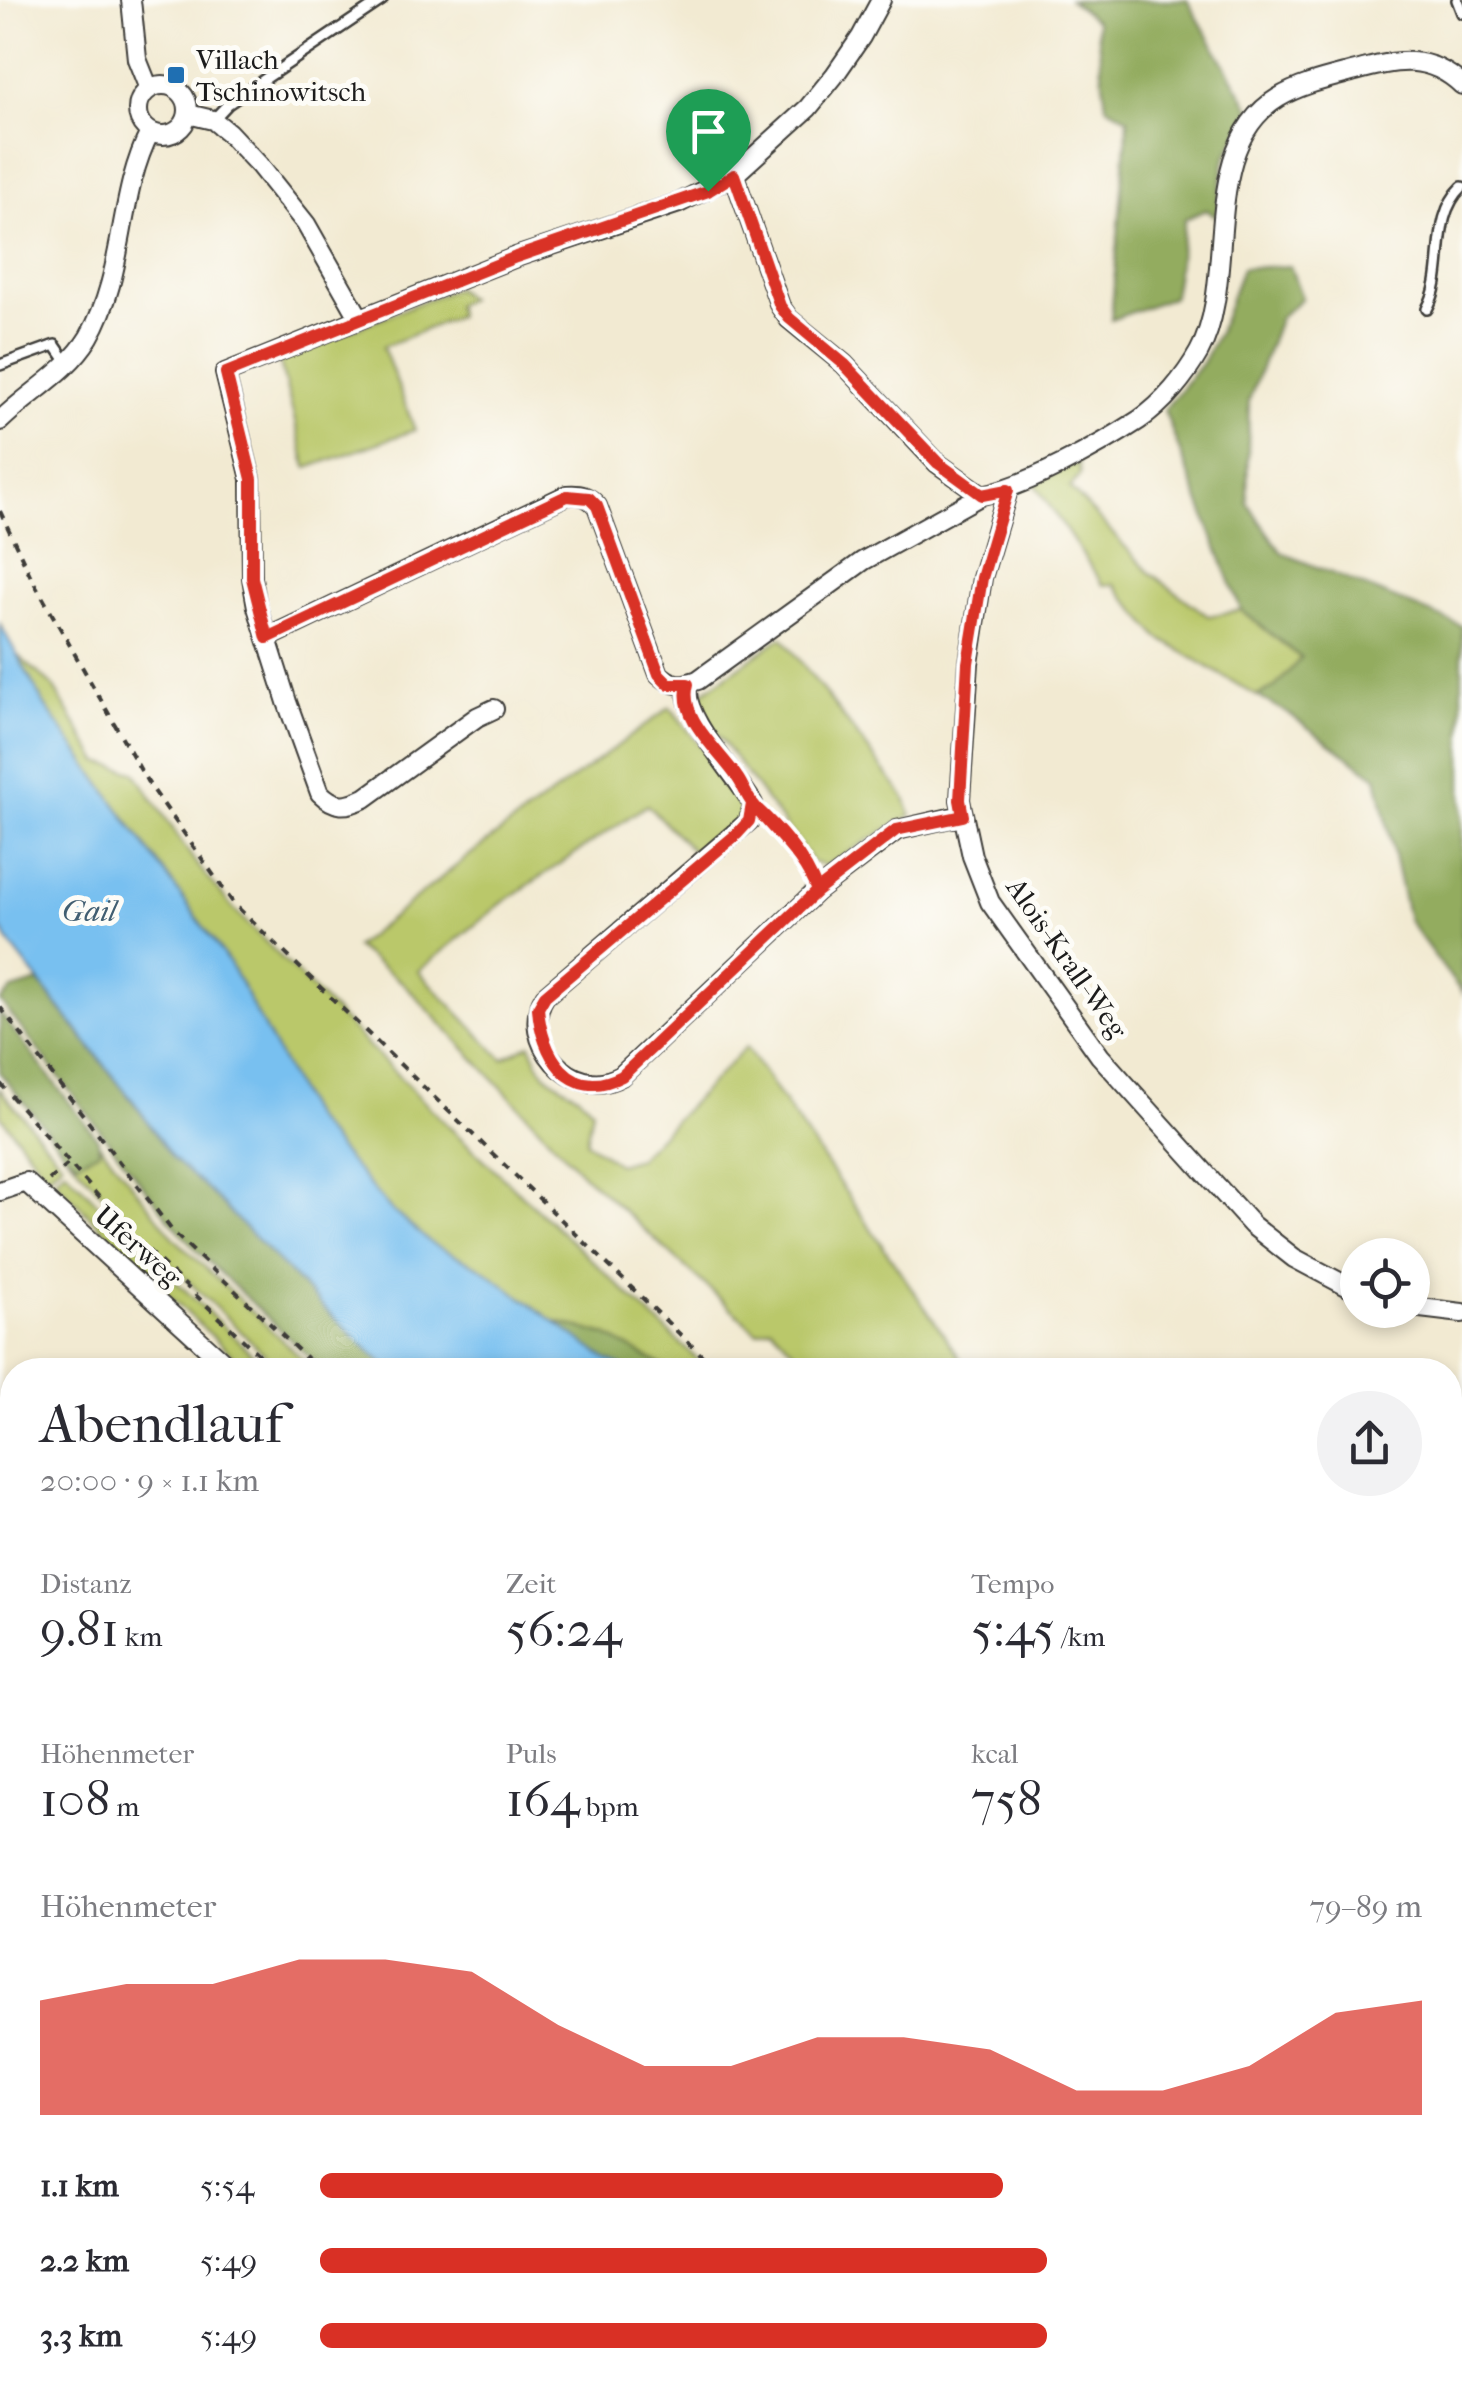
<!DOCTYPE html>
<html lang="de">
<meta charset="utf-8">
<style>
:root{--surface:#fff;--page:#f2f2f3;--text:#2b2b33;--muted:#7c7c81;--accent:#d93025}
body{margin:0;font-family:"IM FELL French Canon",serif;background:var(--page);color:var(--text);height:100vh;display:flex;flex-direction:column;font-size:38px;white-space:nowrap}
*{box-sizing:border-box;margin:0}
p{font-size:32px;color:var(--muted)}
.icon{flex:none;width:55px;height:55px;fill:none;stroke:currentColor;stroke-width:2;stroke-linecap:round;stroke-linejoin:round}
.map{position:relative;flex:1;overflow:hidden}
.panel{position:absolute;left:0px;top:1358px;width:1462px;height:1038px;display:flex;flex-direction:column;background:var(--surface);border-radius:40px 40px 0 0;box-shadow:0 5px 15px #0003}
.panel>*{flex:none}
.buttons{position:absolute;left:1340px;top:1238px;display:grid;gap:20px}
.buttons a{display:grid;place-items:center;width:90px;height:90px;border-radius:50%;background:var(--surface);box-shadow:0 5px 15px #0003;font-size:50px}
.pin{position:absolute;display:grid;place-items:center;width:85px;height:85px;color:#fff;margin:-102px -42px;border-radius:50% 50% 50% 0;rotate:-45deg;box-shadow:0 0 10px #0007}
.pin .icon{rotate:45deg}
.round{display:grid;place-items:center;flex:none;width:105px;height:105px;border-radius:52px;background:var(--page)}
.headline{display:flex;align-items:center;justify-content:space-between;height:170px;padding:0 40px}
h1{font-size:55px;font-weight:600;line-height:75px}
.figures{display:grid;grid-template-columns:repeat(3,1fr);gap:15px;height:170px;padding:10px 40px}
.figures div{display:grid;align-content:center}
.figures b{font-size:50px;font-weight:600}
.figures small{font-size:28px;font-weight:400}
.figures p{font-size:28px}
.chart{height:280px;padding:20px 40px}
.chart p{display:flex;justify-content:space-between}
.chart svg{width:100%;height:180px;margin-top:10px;fill:var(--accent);opacity:.7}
ul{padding:0 40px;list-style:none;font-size:32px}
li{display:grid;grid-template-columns:160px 120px 1fr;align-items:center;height:75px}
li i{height:25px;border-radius:12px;background:var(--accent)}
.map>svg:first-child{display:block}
</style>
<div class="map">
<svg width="1462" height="2393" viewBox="0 0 1462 2393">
<rect width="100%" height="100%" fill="#fdfcf7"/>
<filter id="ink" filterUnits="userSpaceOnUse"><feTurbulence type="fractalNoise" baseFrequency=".01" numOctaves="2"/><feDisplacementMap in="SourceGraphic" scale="20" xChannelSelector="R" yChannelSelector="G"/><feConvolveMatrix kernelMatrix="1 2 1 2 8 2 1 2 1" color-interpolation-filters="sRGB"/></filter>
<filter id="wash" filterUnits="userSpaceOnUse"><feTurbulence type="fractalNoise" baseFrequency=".0048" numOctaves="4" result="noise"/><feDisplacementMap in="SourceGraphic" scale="40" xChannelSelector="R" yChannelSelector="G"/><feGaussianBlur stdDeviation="2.25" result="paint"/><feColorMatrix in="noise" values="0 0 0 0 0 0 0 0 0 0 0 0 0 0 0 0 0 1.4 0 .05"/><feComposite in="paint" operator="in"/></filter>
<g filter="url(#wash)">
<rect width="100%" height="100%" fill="#f2ead2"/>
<path fill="#bac86a" stroke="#6b7243" stroke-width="2.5" d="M456,288L468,299L455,305L458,316L383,347L415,430L307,468L279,359Z
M1078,462L1080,475L1070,488L1149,572L1208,616L1241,610L1301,658L1276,687L1257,696L1159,638L1114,584L1103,585L1034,483Z
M782,637L905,798L911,815L825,866L813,863L694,703L699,695Z
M17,655L52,685L99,762L135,772L195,862L237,913L447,1125L709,1370H670L606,1335L553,1321L480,1267L432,1245L389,1208L312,1118L230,964L46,707Z
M670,707L742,799L746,810L740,820L698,856L647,805L502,903L418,971L503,1059L530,1044C534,1054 539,1067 546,1074C561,1089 581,1092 592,1110L586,1142L618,1164L638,1158L746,1047L968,1370H813L771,1327L757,1332L584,1175L403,983L355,947L471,854Z
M0,1089L62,1163L49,1175L45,1174L0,1115Z
M100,1144L175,1239L314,1370H281L144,1239L66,1154L77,1162L101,1148Z
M65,1169L139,1246L269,1370H248L160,1287L58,1184L55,1179Z"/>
<path fill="#93ac5e" stroke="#58643d" stroke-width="2.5" d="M1070,0H1187L1251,109L1225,159L1216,216L1206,210L1185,219L1173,297L1111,320L1128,118L1106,106L1096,21Z
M1290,266L1302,298L1280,317L1249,400L1247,503L1282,553L1462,626V993L1408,920L1377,777L1289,714L1257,696L1276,686L1301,658L1241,610L1164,410L1202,363L1218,333L1242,268Z
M39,982L137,1107L173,1159L206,1188L324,1308L390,1370H323L200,1254L168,1218L0,1001L12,990Z
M0,1013L98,1139L99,1151L77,1162L66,1154L0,1073Z
M553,1321L606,1335L670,1370H630L607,1360Z"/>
<path fill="#78c0f0" stroke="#4a6e86" stroke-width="2.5" d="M0,624L46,707L230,964L312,1118L389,1208L432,1244L480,1267L607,1360L630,1370H390L324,1308L206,1188L173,1159L137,1106L13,948L0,927Z
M1450,2100L1462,2105V2235L1450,2230Z"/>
</g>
<g filter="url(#ink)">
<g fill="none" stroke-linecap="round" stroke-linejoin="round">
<defs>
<path id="service" d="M1457,0L1462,13
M213,120L228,104L382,0
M1427,309C1448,271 1429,219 1462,187
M0,365L55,345L68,364
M754,806L810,871L817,891
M912,2382L922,2393"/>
<path id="minor" d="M131,0L137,59L149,89
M138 110a25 25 0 1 1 50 0a25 25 0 1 1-50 0Z
M188,114L213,120L228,132L259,165L306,224L360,319L516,257L679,203L734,175L808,108L834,76L861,37L881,0
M734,175L780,306L789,319L844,364L937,463L982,495C1028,486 1099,446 1139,420C1163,404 1185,377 1199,352C1239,280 1197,147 1278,98C1301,84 1330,78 1356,71C1397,59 1429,54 1462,85
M360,319L225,373L251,479L252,578L257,607L287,702L320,793C335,808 346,807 365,798L477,717L494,709
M0,421C28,393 68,372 89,337C126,273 117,196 150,132
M1008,490L982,578L969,663L960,800L972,856L990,902L1100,1056L1252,1225L1294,1258L1358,1292
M267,638L567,495C581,494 588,496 597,506L659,674C673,687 681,686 698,680L863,561L982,495
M688,684C679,714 736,774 753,804L749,821L545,996C517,1039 572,1103 621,1076L817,891L897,830L963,815
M0,1191L26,1182L232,1370
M1412,1307L1462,1313
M0,1466L12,1490
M0,1606L12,1598
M0,1882L12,1871
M0,1998L12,2013
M1450,2333L1462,2338
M1202,2382L1212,2393
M73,2393L93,2382
M759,2393L774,2382"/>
</defs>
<use href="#service" stroke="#3c3b37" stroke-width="14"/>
<use href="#minor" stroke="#3c3b37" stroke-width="22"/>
<path stroke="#3c3b37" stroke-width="4" stroke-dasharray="8 8" stroke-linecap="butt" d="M0,511L31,577L147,781L234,904L717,1370
M0,1007L174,1233L319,1370
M0,1083L132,1235L275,1370
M49,1180L68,1164
M1450,1931L1462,1937
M1450,1980L1462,1990
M1450,2284L1462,2289"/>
<use href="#service" stroke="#fff" stroke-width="9"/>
<use href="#minor" stroke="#fff" stroke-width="18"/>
</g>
</g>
<g fill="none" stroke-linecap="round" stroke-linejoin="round" filter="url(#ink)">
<defs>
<path id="route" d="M708,191L516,257L226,373L252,479V578L267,638L567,496L589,498L597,506L659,674L669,684H688C678,718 719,750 737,777C743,785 746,796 753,804C775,833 804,855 817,891L622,1076C569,1104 541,1053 538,1008L545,996L737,834L749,821L752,804C778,828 805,857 817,891L896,830L963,816L960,800L968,663L982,578L1008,490L982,495L938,463L844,364L789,318L780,306L734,175L708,191"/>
</defs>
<use href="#route" stroke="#fff" stroke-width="20"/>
<use href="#route" stroke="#d93025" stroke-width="12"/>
</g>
<rect fill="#1f6fb2" stroke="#fdfcf7" stroke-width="4" x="166" y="65" width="20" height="20" rx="5"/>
<g text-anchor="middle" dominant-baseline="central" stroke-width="10" stroke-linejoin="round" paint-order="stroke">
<g font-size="28" fill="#1c1c1c" stroke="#fdfcf7" text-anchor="start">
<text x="196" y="59">Villach<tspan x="196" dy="32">Tschinowitsch</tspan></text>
</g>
<g font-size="28" fill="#1c1c1c" stroke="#fdfcf7">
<text transform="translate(1067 958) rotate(55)">Alois-Krall-Weg</text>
<text transform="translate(138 1246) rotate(42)">Uferweg</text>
</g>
<g font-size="30" font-style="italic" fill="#415e71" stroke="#fdfcf7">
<text x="89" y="911">Gail</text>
</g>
</g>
</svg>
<div class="buttons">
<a><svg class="icon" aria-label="locate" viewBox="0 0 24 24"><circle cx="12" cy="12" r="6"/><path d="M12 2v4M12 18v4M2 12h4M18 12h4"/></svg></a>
</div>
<div class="pin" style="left:708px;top:191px;background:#1e9e55"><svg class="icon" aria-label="arrive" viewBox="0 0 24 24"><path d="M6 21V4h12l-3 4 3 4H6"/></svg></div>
<section class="panel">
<div class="headline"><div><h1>Abendlauf</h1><p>20:00 · 9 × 1.1 km</p></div><a class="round"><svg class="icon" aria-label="share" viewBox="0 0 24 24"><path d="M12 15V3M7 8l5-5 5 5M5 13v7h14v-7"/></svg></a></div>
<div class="figures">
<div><p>Distanz</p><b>9.81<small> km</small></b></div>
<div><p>Zeit</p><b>56:24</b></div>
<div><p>Tempo</p><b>5:45<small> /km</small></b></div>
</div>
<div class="figures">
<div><p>Höhenmeter</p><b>108<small> m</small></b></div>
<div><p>Puls</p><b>164<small> bpm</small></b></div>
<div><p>kcal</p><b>758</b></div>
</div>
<div class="chart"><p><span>Höhenmeter</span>79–89 m</p>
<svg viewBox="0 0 160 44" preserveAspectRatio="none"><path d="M0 44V16L10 12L20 12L30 6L40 6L50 9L60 22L70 32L80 32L90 25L100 25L110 28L120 38L130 38L140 32L150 19L160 16V44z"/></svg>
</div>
<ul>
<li><b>1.1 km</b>5:54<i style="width:62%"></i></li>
<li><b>2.2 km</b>5:49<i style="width:66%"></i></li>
<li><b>3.3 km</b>5:49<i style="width:66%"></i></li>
</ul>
</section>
</div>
